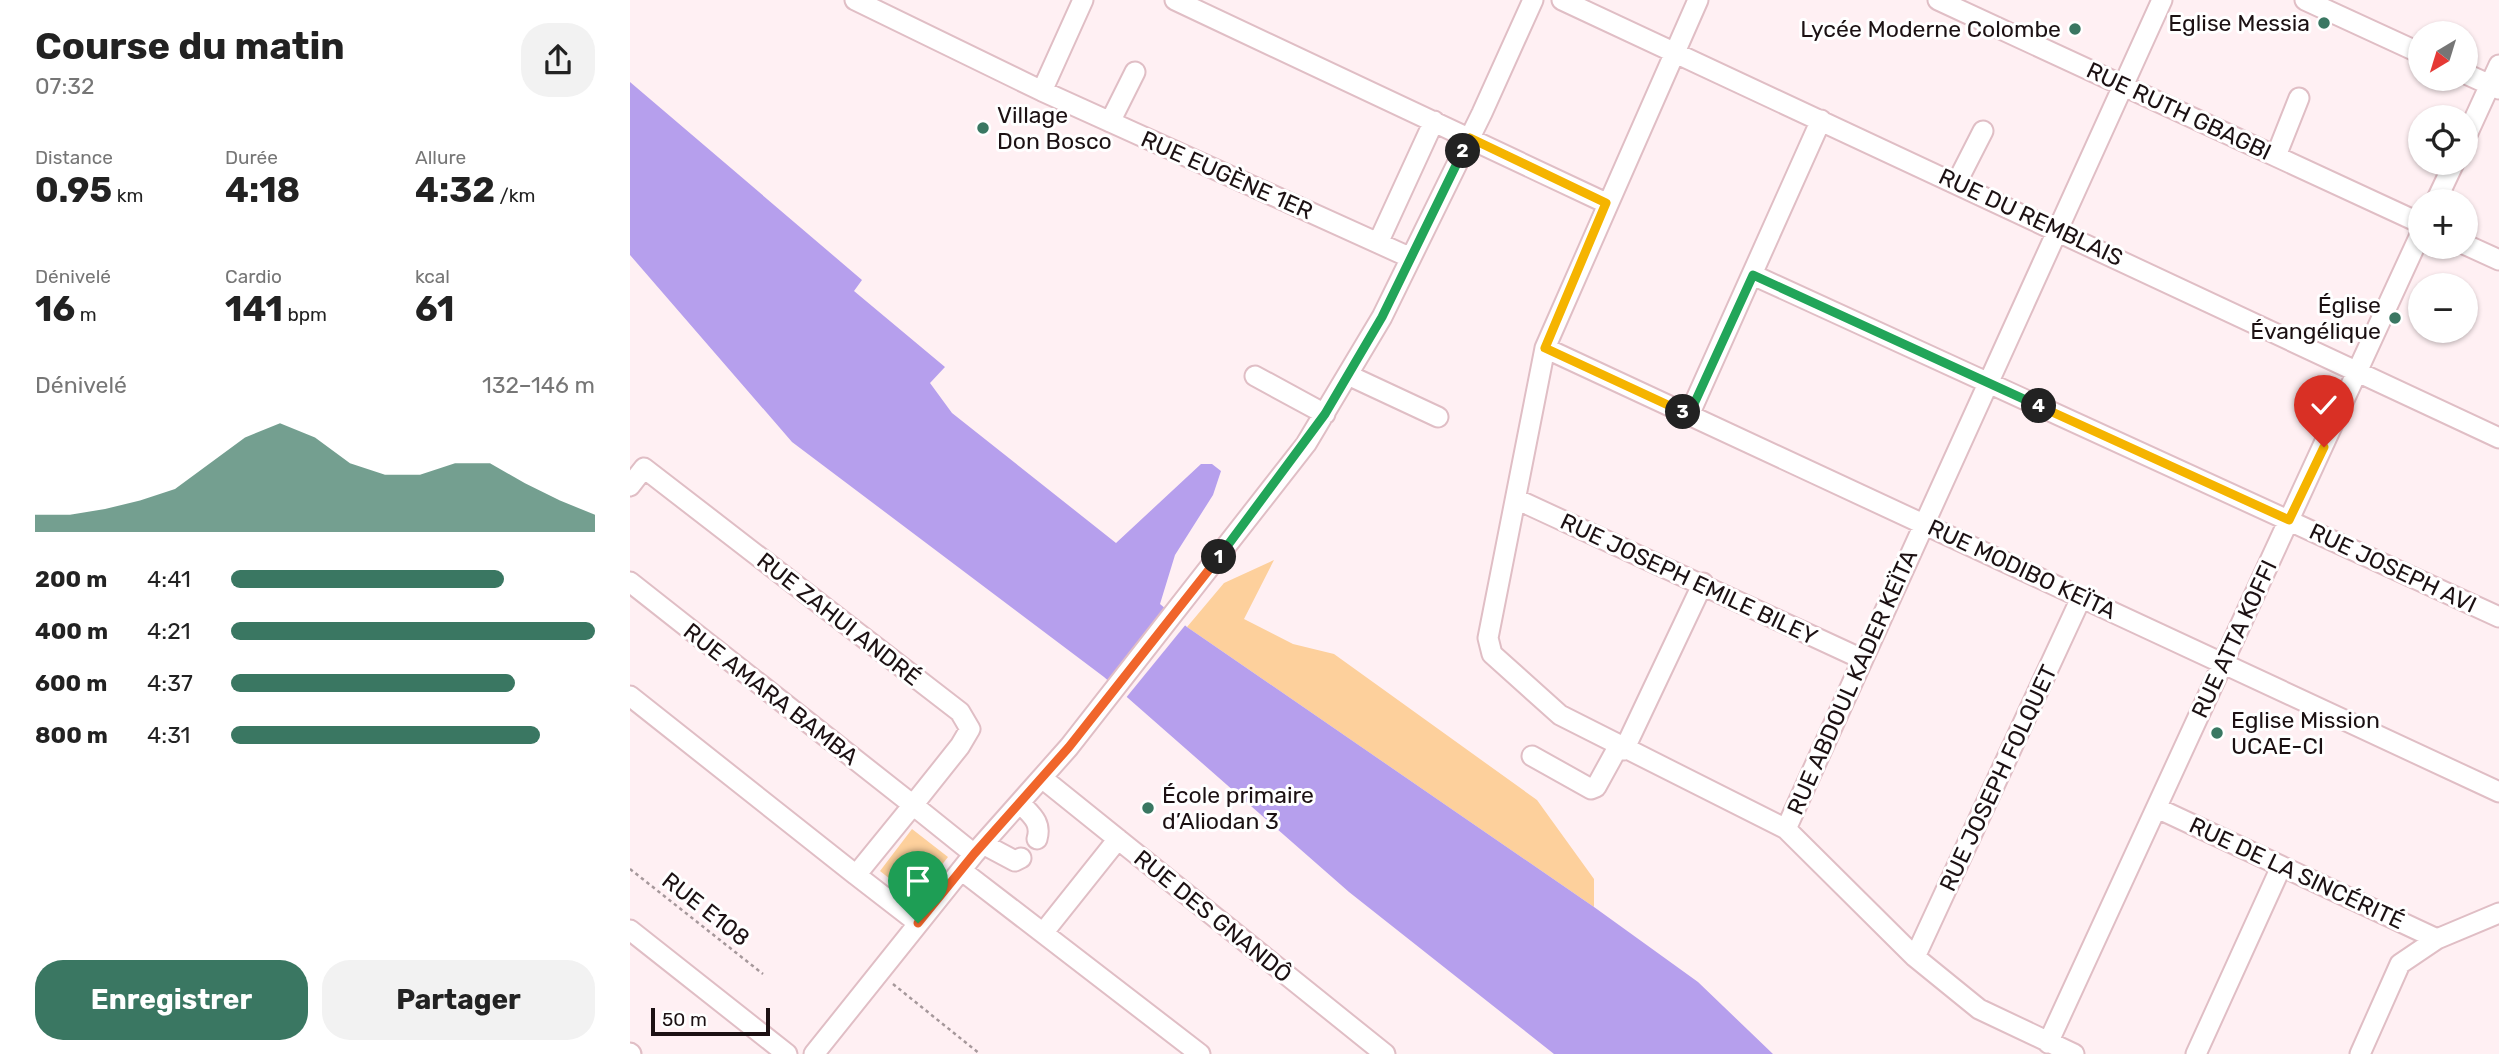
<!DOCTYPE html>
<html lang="fr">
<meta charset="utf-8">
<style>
:root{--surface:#fff;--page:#f2f2f2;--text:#222;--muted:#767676;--accent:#3a7762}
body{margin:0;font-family:Rubik,sans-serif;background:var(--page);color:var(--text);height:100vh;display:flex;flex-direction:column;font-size:26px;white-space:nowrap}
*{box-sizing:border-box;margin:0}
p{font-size:23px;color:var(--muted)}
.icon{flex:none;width:38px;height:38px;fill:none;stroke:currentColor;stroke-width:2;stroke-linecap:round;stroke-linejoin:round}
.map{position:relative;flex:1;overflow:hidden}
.side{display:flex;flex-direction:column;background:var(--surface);width:630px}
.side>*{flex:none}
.needle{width:46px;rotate:218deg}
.tools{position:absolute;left:1778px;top:21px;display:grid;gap:14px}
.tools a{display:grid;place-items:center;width:70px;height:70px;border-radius:50%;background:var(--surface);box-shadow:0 2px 5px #0004;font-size:35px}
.scale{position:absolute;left:21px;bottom:18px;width:119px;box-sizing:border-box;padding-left:7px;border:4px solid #1c1113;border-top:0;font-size:19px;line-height:24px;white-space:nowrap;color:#1c1113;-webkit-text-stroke:5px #fff;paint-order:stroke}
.pin{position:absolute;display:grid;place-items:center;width:60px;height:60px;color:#fff;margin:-72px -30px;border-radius:50% 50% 50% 0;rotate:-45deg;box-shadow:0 0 7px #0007}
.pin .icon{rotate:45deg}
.km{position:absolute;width:35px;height:35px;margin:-18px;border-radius:50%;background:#222;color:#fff;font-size:19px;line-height:35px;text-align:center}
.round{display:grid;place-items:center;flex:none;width:74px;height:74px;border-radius:28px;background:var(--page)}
.headline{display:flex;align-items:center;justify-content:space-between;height:119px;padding:0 35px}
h1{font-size:38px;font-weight:700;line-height:52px}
.stats{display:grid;grid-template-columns:repeat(3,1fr);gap:10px;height:119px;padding:7px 35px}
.stats div{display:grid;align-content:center}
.stats b{font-size:35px;font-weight:700}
.stats small{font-size:19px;font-weight:400}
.stats p{font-size:19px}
.chart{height:196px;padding:14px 35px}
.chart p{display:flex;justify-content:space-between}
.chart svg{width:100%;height:126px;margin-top:7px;fill:var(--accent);opacity:.7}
.action{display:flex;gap:14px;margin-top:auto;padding:14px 35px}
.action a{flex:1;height:80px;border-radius:28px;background:var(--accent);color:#fff;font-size:28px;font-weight:700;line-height:80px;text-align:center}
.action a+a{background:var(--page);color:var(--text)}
ul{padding:0 35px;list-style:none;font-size:23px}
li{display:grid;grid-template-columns:112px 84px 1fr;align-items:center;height:52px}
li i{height:18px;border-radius:9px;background:var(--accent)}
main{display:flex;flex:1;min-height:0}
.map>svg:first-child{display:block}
</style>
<main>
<section class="side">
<div class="headline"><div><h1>Course du matin</h1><p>07:32</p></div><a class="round"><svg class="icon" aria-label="share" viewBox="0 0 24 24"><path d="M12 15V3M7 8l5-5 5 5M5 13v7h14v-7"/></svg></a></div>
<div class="stats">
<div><p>Distance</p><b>0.95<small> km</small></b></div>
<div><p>Durée</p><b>4:18</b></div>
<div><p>Allure</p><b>4:32<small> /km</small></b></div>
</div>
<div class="stats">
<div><p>Dénivelé</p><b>16<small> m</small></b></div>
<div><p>Cardio</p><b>141<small> bpm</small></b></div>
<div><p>kcal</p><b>61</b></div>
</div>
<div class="chart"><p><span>Dénivelé</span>132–146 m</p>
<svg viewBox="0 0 160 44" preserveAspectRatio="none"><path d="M0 44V38L10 38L20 36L30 33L40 29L50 20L60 11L70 6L80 11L90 20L100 24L110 24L120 20L130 20L140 27L150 33L160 38V44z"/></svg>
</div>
<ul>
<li><b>200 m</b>4:41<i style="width:75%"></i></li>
<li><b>400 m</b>4:21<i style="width:100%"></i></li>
<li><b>600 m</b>4:37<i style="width:78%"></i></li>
<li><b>800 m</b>4:31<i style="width:85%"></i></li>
</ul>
<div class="action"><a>Enregistrer</a><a>Partager</a></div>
</section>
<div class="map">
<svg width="1869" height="1054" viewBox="0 0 1869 1054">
<rect width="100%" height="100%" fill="#fff0f3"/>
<path fill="#fdd09c" d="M644,560L614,619L663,644L704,654L907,800L964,879V907L557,627L594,583Z
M282,829L318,857L285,899L250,871Z"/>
<path fill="#b69fed" d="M0,82L232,280L224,291L315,367L300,383L322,413L486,543L571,464H582L591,471L583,495L545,555L530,604L557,627L964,907L1068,982L1143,1054H924L719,892L474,677L162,442L0,255Z"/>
<path fill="#fff0f3" d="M539,607L557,623L495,699L476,684Z"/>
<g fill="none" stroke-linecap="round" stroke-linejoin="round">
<defs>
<path id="minor" d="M225,0L412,91L781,258
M545,0L976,203
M932,0L1869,438
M1068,0L915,348L858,638L862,654L930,715L1156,829L1285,957L1349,1009L1444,1054
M1308,0L1790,223
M1675,0L1790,53
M1836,74L1869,89
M412,91L453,0
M480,122L505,72
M1836,137L1869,65
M1646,156L1669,98
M1327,182L1353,131
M1806,201L1824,163
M748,243L804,121
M1836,245L1869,260
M1123,275L1869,617
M915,348L1869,792
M718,375L808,417
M625,376L695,414
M1059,415L1191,120
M0,486L14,468L330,712L340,729L330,746L283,805L0,582
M886,499L1232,659
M0,696L226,875
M994,750L1073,583
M902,756L961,789L966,787L988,747
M412,778L755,1054
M390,803C401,815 412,822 407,839
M1527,808L1807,939
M1156,829L1532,0
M353,844L385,861L391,858
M331,870L570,1054
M288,923L226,875L283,805L344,854
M0,930L157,1054
M413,933L488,839
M1285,957L1451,598
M1418,1043L1790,235
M0,1053L1,1054
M184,1054L344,854L439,747L676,444L752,317L852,113L903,0
M1566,1054L1651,867
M1730,1054L1770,964L1807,939L1869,913"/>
</defs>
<use href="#minor" stroke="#e0bec5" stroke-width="23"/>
<path stroke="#a6989b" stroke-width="2.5" stroke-dasharray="3.5 3.5" stroke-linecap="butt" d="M0,869L133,974
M263,984L350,1054"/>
<use href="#minor" stroke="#fff" stroke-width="19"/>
</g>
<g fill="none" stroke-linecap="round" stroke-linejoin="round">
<defs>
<path id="split-1" d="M288,923L344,854L439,747L589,557"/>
<path id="split-2" d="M589,557L695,414L752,317L833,151"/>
<path id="split-3" d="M833,151L840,138L976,203L915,348L1053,412"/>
<path id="split-4" d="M1053,412L1059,415L1123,275L1409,406"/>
<path id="split-5" d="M1409,406L1659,520L1694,447"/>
</defs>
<use href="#split-1" stroke="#fff" stroke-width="14"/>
<use href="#split-2" stroke="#fff" stroke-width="14"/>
<use href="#split-3" stroke="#fff" stroke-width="14"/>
<use href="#split-4" stroke="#fff" stroke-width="14"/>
<use href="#split-5" stroke="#fff" stroke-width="14"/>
<use href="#split-1" stroke="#f0652b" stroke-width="9"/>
<use href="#split-2" stroke="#22a559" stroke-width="9"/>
<use href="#split-3" stroke="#f5b400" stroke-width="9"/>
<use href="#split-4" stroke="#22a559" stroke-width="9"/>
<use href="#split-5" stroke="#f5b400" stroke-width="9"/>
</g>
<g fill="#3a7762" stroke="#fff" stroke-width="2.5">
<circle cx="1694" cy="23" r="7"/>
<circle cx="1445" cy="29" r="7"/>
<circle cx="353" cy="128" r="7"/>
<circle cx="1765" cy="318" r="7"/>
<circle cx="1587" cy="733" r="7"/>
<circle cx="518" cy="808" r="7"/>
</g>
<g text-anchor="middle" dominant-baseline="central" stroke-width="6" stroke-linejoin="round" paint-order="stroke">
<g font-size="23" fill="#1c1113" stroke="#fff" text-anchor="end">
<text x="1680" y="23">Eglise Messia</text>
<text x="1431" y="29">Lycée Moderne Colombe</text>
<text x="367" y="115" text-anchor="start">Village<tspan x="367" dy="26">Don Bosco</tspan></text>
<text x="1751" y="305">Église<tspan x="1751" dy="26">Évangélique</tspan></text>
<text x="1601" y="720" text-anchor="start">Eglise Mission<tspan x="1601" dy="26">UCAE-CI</tspan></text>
<text x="532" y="795" text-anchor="start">École primaire<tspan x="532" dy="26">d’Aliodan 3</tspan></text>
</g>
<g font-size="23" fill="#1c1113" stroke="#fff">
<text transform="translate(1549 111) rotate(25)">RUE RUTH GBAGBI</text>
<text transform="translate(597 175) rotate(24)">RUE EUGÈNE 1ER</text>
<text transform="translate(1401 217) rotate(25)">RUE DU REMBLAIS</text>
<text transform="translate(1763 568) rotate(25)">RUE JOSEPH AVI</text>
<text transform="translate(1392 569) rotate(25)">RUE MODIBO KEÏTA</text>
<text transform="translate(1059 579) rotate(25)">RUE JOSEPH EMILE BILEY</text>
<text transform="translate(209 619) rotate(38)">RUE ZAHUI ANDRÉ</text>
<text transform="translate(1604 639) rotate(-65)">RUE ATTA KOFFI</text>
<text transform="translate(1222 682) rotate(-66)">RUE ABDOUL KADER KEÏTA</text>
<text transform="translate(141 694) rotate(38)">RUE AMARA BAMBA</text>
<text transform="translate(1368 778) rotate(-65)">RUE JOSEPH FOLQUET</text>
<text transform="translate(1667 873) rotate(25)">RUE DE LA SINCÉRITÉ</text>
<text transform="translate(76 909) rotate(38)">RUE E108</text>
<text transform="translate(583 916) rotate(39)">RUE DES GNANDÔ</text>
</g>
</g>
</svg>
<div class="tools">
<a><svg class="needle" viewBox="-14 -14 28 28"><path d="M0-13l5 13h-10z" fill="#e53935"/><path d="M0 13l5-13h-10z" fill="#767676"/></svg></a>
<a><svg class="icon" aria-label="locate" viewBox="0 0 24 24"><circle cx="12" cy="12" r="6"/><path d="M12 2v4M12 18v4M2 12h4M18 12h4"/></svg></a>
<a>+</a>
<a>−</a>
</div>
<div class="scale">50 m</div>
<div class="pin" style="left:288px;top:923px;background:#1e9e55"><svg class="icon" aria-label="arrive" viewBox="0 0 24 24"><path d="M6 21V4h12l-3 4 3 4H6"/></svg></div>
<div class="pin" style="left:1694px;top:447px;background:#d93025"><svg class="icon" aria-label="check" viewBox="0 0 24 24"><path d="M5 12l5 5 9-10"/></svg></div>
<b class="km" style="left:589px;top:557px">1</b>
<b class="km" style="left:833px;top:151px">2</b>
<b class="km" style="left:1053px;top:412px">3</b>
<b class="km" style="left:1409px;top:406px">4</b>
</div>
</main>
